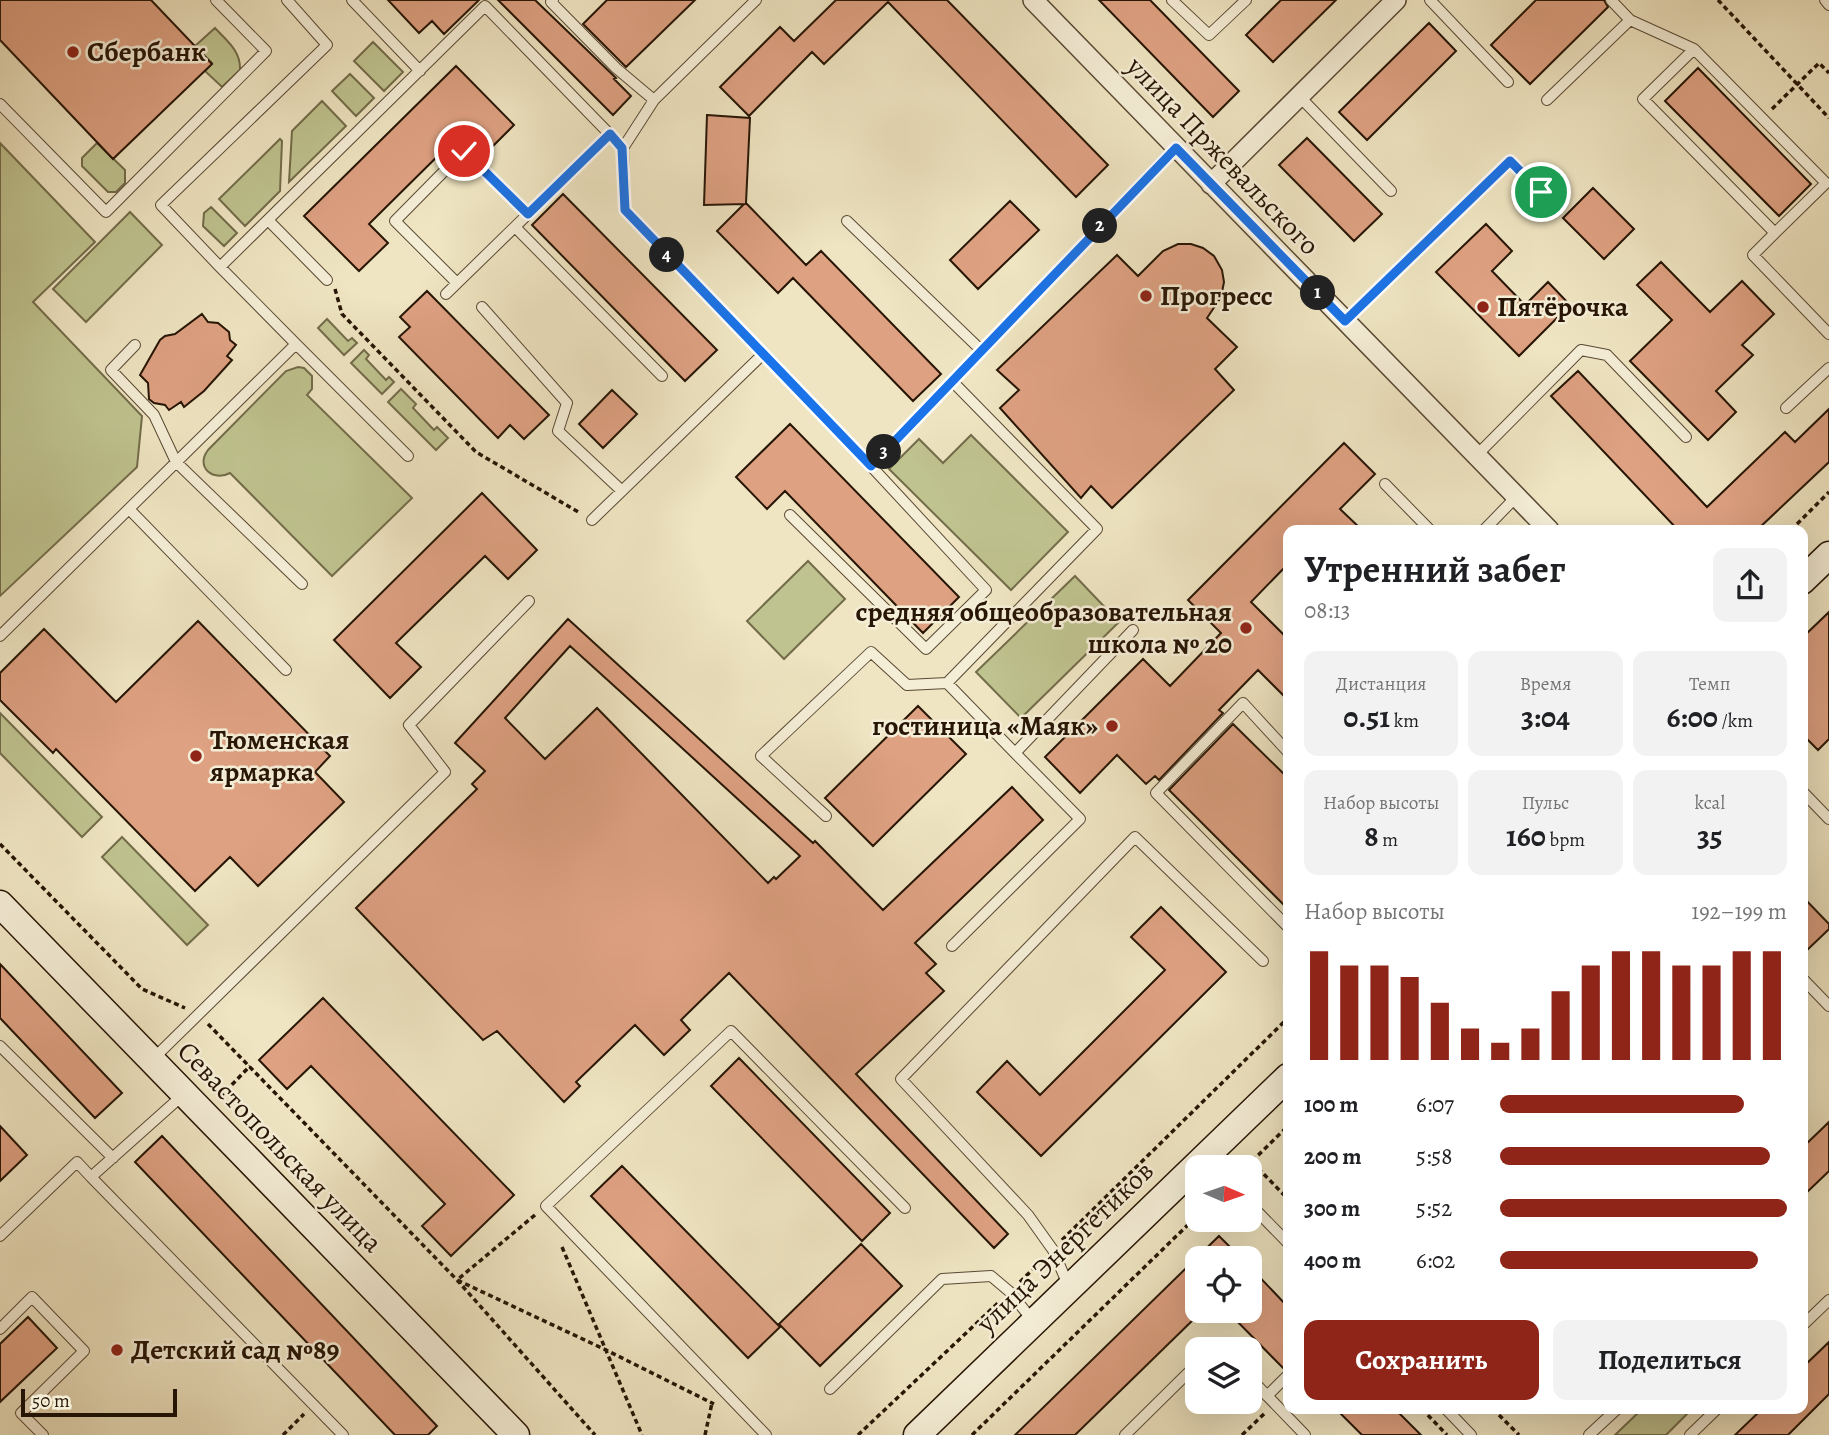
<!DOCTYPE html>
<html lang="ru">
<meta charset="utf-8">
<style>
:root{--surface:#fff;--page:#f2f2f2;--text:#202124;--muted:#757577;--accent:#8f2418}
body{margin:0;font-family:Alegreya,serif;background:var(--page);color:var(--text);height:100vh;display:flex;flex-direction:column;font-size:26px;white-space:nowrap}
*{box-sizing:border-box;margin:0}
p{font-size:23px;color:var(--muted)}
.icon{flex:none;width:38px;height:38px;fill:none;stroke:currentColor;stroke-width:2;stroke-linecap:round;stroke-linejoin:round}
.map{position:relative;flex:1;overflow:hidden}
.panel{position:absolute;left:1283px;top:525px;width:525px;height:889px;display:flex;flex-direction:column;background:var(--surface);border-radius:14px;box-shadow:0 7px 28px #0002}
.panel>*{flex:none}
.needle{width:46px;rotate:92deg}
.controls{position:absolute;left:1185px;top:1155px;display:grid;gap:14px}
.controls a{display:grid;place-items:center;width:77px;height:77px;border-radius:14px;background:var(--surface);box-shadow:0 7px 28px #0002;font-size:35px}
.scale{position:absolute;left:21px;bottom:18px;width:156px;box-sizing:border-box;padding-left:7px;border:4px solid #271505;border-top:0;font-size:19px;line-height:24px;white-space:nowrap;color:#271505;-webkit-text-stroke:5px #f5eed7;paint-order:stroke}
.pin{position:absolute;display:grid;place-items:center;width:60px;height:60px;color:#fff;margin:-30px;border:4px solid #fff;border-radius:50%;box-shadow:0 2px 7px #0007}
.km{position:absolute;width:35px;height:35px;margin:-18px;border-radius:50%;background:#222;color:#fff;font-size:19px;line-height:35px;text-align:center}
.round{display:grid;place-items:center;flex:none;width:74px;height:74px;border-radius:14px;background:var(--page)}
.head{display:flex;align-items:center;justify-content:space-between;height:119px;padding:0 21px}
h1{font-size:38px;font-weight:600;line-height:52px}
.stats{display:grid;grid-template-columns:repeat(3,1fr);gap:10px;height:119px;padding:7px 21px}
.stats div{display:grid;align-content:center;border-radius:14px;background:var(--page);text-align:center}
.stats b{font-size:30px;font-weight:600}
.stats small{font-size:19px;font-weight:400}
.stats p{font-size:19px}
.chart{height:196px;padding:14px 21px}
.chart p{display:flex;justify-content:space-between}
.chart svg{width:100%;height:126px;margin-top:7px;stroke:var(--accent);stroke-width:6}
.cta{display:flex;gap:14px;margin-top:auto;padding:14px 21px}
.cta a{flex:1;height:80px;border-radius:14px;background:var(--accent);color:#fff;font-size:28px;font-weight:600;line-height:80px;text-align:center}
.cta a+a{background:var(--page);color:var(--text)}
ul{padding:0 21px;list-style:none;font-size:23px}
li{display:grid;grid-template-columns:112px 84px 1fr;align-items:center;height:52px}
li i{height:18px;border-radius:9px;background:var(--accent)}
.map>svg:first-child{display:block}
</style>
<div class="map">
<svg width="1829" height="1435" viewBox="0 0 1829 1435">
<rect width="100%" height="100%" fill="#efe5c2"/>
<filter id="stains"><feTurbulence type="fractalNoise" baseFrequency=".00286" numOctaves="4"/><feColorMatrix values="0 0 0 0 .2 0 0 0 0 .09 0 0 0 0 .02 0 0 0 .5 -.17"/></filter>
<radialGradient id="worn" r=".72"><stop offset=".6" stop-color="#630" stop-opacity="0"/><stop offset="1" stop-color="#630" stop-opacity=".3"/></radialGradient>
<path fill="#bfc38f" stroke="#736c4a" stroke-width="2" d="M215,28C227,41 241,51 240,70L222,87L205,71L212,63L195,46Z
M373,42L403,72L384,91L354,61Z
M350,74L374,98L356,116L332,91Z
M322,101L346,126L289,182L292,131Z
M280,139L282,141L280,191L245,226L219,199Z
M0,143L95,242L33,302L142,416L137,467L0,596Z
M97,143L125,170V183L116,192H108L82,166V158Z
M211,207L237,233L224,246L203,226L204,213Z
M130,212L162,245L86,322L53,289Z
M327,319L348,341L352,338L357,343L344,355L318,328Z
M364,350L369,355L366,359L386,380L389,377L394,382L382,394L351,363Z
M298,367L304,368L312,376V389L307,395L412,498L332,576L230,473C213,482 195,467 208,450L286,371Z
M401,389L416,404L413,408L434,430L437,427L448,438L436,450L388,402Z
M971,435L1068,532L1011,590L889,469L919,439L943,463Z
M808,561L845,599L784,659L747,621Z
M1075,576L1119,622L1021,718L976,672Z
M0,713L102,817L82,837L0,753Z
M122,837L208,925L187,945L102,857Z
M1642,1409H1692L1666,1435H1615Z"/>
<path fill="#dea182" stroke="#271505" stroke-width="2" fill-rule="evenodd" d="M0,0H151L212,64L113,159L0,40Z
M388,0H479L444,34L432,21L419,33Z
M498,0H535L616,78L614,79L631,96L613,115Z
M607,0H695L626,67L583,24Z
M836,0H947L1108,165L1076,197L888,2L824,64L812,52L749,116L720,87L780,27L794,41Z
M1099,0H1150L1239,91L1213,117Z
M1281,0H1336L1273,62L1246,35Z
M1536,0H1604L1608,7L1530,84L1491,45Z
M1429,23L1456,51L1367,140L1339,112Z
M456,66L514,125L486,153L464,130L369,224L388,243L359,271L304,216Z
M1698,68L1811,184L1779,216L1665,101Z
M707,115L750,118L746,203L806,265L821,251L941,374L913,401L793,278L778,293L717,231L744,204L704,205Z
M1307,138L1382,214L1354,241L1279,165Z
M1593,188L1634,229L1604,259L1563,218Z
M563,194L717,350L685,381L532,225Z
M1010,201L1039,230L978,289L950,260Z
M1486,224L1512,251L1492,271L1525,305L1548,282L1570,305L1519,356L1436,272Z
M1178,244H1191L1203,248L1214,256L1222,270L1224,282L1221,297L1207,318L1237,347L1215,369L1234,390L1112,508L1091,486L1081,498L1000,408L1019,390L997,370L1117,255L1138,276L1163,251Z
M1661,262L1710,312L1742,281L1774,314L1742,345L1753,355L1716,391L1736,412L1708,440L1630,361L1672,320L1637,285Z
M427,291L549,415L524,439L510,425L498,438L399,337L410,327L400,317Z
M202,314L208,322L218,323L229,332L230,340L236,345L227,356L232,360L204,391L184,407L181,402L169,410L165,405L154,403L149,399L148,383L140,375L160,340L165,336L175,334Z
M1578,371L1707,507L1785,432L1795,442L1829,409V462L1757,530H1678L1551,396Z
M612,390L637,414L603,448L579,424Z
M790,424L959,597L923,633L785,491L767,509L736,477Z
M1344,443L1375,474L1340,509L1362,530H1288V564L1251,602L1288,639V700L1258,670L1219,710L1223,713L1159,780L1155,776L1146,784L1117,755L1080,793L1045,757L1143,659L1170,686L1221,633L1188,600Z
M482,493L537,550L508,579L485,556L396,643L421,667L390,698L334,640Z
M1829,612V739L1818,750L1802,734V638Z
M568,619L813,843L815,841L883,910L1012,787L1043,820L915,943L936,964L926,973L944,991L856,1074L1008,1234L994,1248L729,973L681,1020L690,1030L664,1055L635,1025L576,1082L580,1086L564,1102L497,1031L483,1040L356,908L477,789L472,784L485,771L455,743ZM570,646L623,694L800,856L776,879L774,877L768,883L597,708L545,759L505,718Z
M198,621L330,756L315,772L344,802L258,886L230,857L195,891L56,749L53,753L0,700V673L44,629L116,702Z
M918,706L966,754L873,846L825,798Z
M1233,724L1288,778V909L1169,790Z
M1802,896L1829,924V929L1802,955Z
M1161,907L1226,972L1041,1156L977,1092L1007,1061L1040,1095L1165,970L1131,937Z
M0,964L122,1093L95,1118L0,1018Z
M323,998L514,1195L451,1256L422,1226L445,1204L311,1066L287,1089L259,1060Z
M739,1058L890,1213L862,1241L711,1086Z
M1829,1122V1171L1802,1197V1148Z
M0,1126L27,1155L0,1181Z
M162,1136L437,1426L428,1435H395L135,1162Z
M622,1166L780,1327L748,1358L591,1196Z
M1219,1236L1241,1258H1197V1316L1075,1435H1015Z
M861,1244L902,1286L820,1366L779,1324Z
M1250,1267L1288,1307V1368L1284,1369L1227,1311H1250Z
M28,1317L57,1348L0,1402V1344Z
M1829,1342V1394L1788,1435H1735L1762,1409H1802V1368Z
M1336,1409H1395L1421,1435H1362Z"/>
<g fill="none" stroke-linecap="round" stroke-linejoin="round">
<defs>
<path id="lane" d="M352,0L420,71
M553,0L551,2L616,68L654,100
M1172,0L1209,35L1246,0
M1430,0L1508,82
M1825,0L1829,5
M1630,20L1694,49
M1694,49L1826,183L1775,233L1643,99Z
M1299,96L1391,191
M1547,100L1630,20L1611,0
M0,104L106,212L266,51L216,0
M623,148L625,210L871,466L986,590L926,649L790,515
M268,220L327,280
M847,221L982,351
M515,227L662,376
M1775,233L1753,255L1829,334
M220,267L161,205L327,45L287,0
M457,283L395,221L464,151L528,214
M446,294L610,134
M482,307L567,403L558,431L622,491
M1345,321L1510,161L1541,192
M296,344L408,456
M135,345L111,370L154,415L176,462L302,584
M952,381L1097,529L947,683L1015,753L1133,630
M1786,408L1829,368
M1476,456L1581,350L1607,355L1686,437
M871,466L1176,147
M1385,484L1430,530
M129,509L286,670
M592,520L763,354
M1484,530L1516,497
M0,636L296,344L220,267L485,6L623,148L654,100L756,0
M1288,752L1243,703L1156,793L1288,927
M1802,791L1829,819
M826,816L761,756L871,652L907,685L947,683
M952,946L1080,819L1015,753
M1802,978L1829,1006
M0,1046L113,1158
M152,1060L445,772L409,725L529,601
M184,1094L91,1177L343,1435
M1250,1204L1288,1243
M0,1236L77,1162L91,1177
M1069,1287L1053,1250L1028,1215L901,1079L1135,837L1263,961
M1802,1326L1829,1300
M0,1329L32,1297L84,1351L21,1413L43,1435
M1212,1349L1217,1345L1221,1349
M1250,1378L1305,1435
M830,1389L942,1279L991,1276L1010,1292L1033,1321
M1267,1396L1288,1375
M1446,1409L1471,1435
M766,1435L546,1206L731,1031L905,1208
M1125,1435L1197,1364
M1589,1435L1617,1409
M1690,1435L1717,1409"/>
<path id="street" d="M1033,0L1549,530
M1211,184L1396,0"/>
<path id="secondary" d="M1802,581L1829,555
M0,904L516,1435
M917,1435L1288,1077"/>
</defs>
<use href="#lane" stroke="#594934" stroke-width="12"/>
<use href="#street" stroke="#594934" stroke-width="22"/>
<use href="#secondary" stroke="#271505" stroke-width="29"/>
<path stroke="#271505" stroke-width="3.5" stroke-dasharray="5 3.5" stroke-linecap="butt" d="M1718,0L1829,118
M1772,109L1819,63L1829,73
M335,289L342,314L476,452L580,513
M1791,530L1829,492
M0,844L142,989L185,1008
M208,1024L457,1280L595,1435
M220,1097L250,1066
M1252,1162L1288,1199
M1246,1167L1288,1126
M535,1215L457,1280L606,1350L714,1404
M1062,1240L1288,1018
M562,1247L642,1435
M1020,1282L1042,1260
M1422,1409L1447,1435
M1493,1409L1519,1435
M1396,1410L1397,1409
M283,1435L304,1414
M705,1435L712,1403
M858,1435L999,1302
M972,1435L1197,1216
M1242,1435L1266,1412"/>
<use href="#lane" stroke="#f5eed7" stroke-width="10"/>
<use href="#street" stroke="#f5eed7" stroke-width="19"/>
<use href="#secondary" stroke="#f5eed7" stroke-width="26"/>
</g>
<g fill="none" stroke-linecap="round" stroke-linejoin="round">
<defs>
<path id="route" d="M464,151L528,214L610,134L622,148L625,210L871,466L1176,148L1345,321L1510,161L1541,192"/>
</defs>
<use href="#route" stroke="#fff" stroke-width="14"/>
<use href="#route" stroke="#1a73e8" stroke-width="9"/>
</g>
<g fill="#8f2418" stroke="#f5eed7" stroke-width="2.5">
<circle cx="73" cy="52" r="7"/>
<circle cx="1146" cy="296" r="7"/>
<circle cx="1483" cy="307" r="7"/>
<circle cx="1246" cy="628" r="7"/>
<circle cx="1112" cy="726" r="7"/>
<circle cx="196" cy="756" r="7"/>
<circle cx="117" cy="1350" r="7"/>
</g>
<g text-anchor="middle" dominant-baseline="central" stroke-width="5" stroke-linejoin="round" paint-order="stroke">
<g font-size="28" font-weight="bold" fill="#271505" stroke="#f5eed7" text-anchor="start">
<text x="87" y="52">Сбербанк</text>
<text x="1160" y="296">Прогресс</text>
<text x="1497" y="307">Пятёрочка</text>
<text x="1232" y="612" text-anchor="end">средняя общеобразовательная<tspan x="1232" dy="32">школа № 20</tspan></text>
<text x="1098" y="726" text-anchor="end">гостиница «Маяк»</text>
<text x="210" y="740">Тюменская<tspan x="210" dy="32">ярмарка</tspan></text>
<text x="131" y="1350">Детский сад №89</text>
</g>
<g font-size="28" fill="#271505" stroke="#f5eed7">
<text transform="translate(1223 156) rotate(46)">улица Пржевальского</text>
<text transform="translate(280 1147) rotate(46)">Севастопольская улица</text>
<text transform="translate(1065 1247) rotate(-44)">улица Энергетиков</text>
</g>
</g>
<rect width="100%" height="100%" filter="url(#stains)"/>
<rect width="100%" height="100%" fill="url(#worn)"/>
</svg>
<div class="controls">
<a><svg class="needle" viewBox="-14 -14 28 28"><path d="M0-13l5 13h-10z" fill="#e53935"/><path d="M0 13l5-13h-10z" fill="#757577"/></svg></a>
<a><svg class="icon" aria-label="locate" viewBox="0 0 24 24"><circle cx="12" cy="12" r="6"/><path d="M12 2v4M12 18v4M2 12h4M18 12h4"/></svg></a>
<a><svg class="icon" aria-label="layers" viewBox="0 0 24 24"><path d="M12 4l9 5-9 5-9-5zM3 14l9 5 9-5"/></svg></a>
</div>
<div class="scale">50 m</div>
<div class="pin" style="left:1541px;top:192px;background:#1e9e55"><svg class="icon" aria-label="arrive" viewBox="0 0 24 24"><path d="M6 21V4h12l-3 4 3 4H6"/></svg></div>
<div class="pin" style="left:464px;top:151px;background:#d93025"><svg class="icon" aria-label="check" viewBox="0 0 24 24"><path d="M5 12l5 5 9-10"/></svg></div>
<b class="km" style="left:1318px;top:293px">1</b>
<b class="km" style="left:1100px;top:226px">2</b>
<b class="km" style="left:884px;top:452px">3</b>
<b class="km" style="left:667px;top:255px">4</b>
<section class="panel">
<div class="head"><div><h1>Утренний забег</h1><p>08:13</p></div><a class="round"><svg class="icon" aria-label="share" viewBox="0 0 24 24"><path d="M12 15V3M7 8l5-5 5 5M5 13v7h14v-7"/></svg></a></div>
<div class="stats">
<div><p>Дистанция</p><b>0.51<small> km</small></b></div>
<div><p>Время</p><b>3:04</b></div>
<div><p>Темп</p><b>6:00<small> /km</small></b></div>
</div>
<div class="stats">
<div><p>Набор высоты</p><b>8<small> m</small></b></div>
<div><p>Пульс</p><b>160<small> bpm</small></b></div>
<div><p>kcal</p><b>35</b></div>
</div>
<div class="chart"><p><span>Набор высоты</span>192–199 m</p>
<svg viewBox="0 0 160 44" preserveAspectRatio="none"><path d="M5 44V6M15 44V11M25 44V11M35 44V15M45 44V24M55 44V33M65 44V38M75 44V33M85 44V20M95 44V11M105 44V6M115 44V6M125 44V11M135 44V11M145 44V6M155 44V6"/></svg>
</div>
<ul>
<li><b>100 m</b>6:07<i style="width:85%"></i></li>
<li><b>200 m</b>5:58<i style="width:94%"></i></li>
<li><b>300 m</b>5:52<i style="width:100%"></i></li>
<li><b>400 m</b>6:02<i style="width:90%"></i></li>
</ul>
<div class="cta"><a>Сохранить</a><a>Поделиться</a></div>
</section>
</div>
